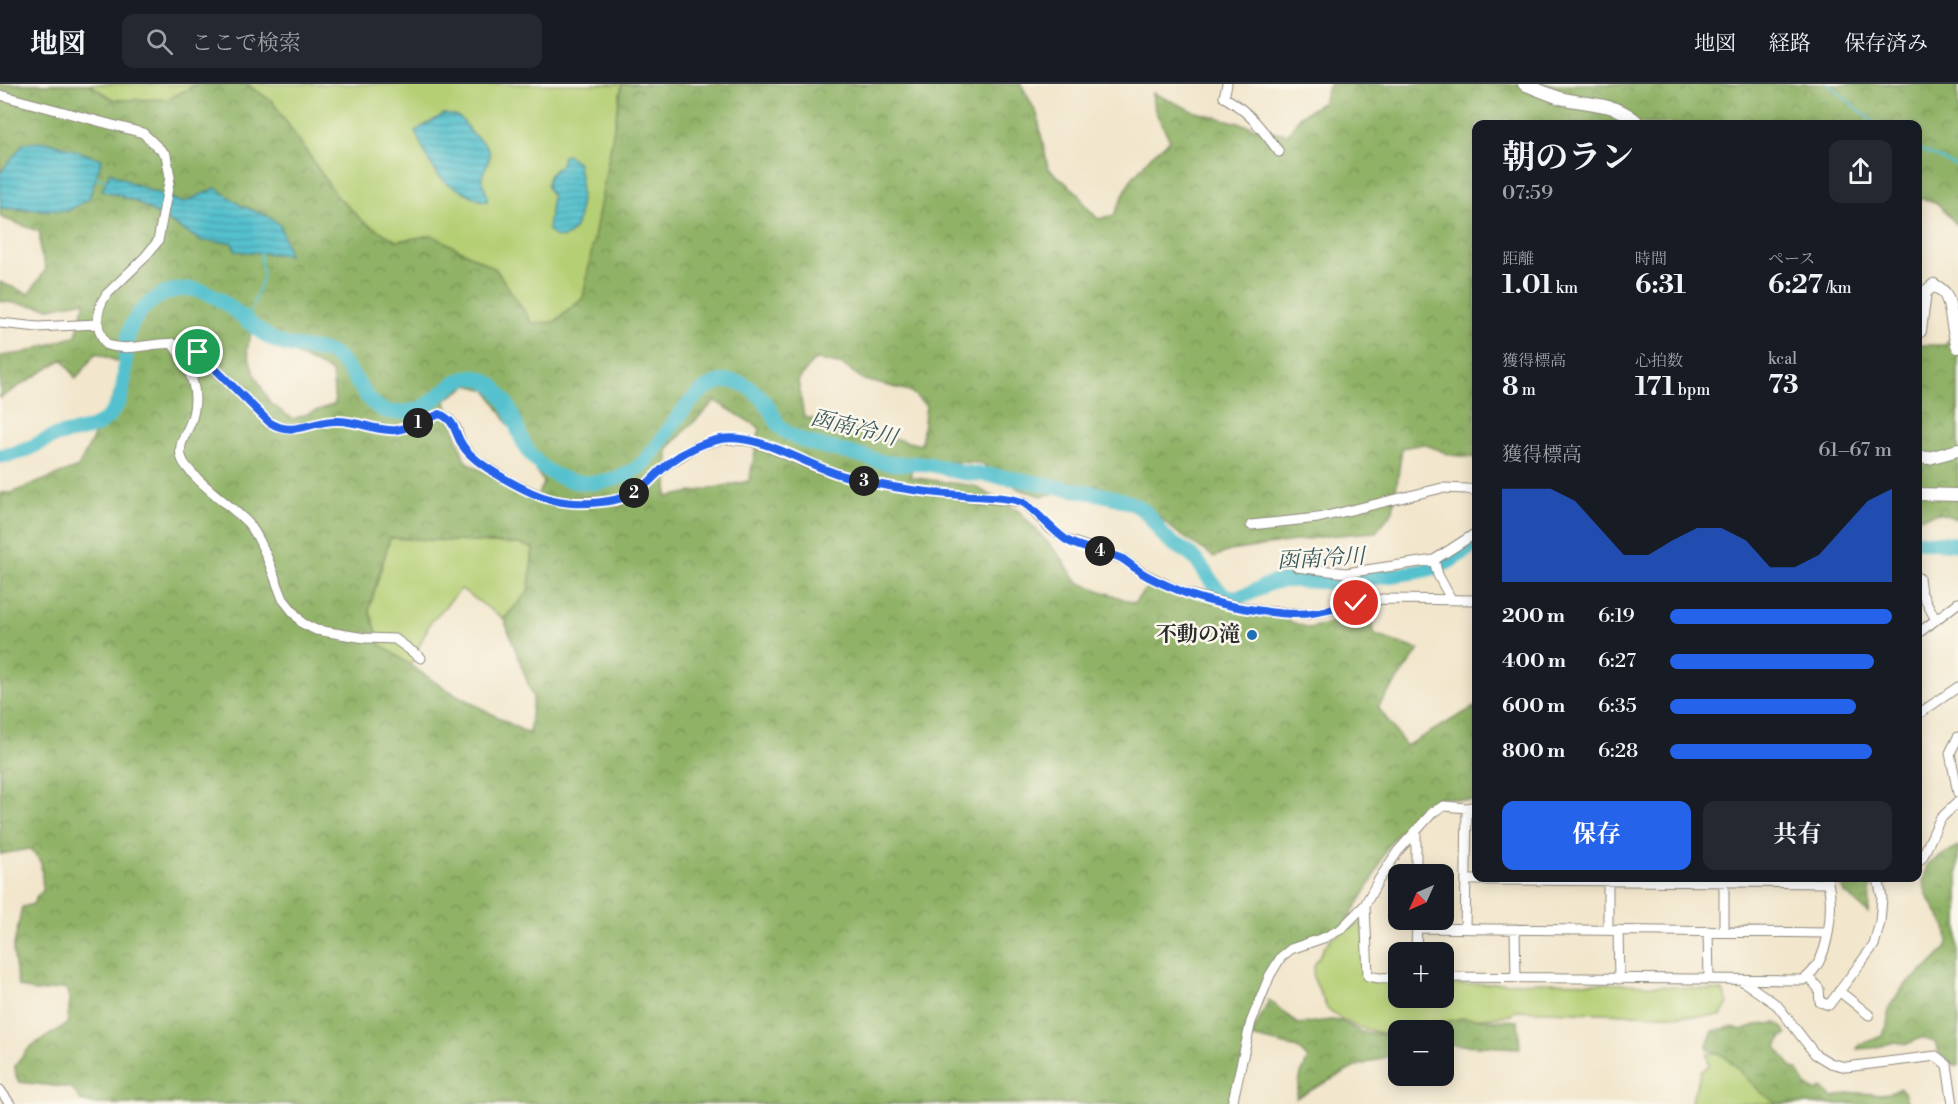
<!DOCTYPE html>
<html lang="ja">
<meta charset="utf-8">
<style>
:root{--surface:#171b24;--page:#242831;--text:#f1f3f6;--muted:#9ea1a6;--line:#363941;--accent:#2563eb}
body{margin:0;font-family:"Libre Bodoni","Noto Serif JP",serif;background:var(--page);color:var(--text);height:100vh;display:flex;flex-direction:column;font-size:22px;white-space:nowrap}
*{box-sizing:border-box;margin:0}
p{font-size:20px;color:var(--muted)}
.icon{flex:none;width:33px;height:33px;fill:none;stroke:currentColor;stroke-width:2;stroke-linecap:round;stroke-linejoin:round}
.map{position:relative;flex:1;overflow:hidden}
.side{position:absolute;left:1472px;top:36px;width:450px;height:762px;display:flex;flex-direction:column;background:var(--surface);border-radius:12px;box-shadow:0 3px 15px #0003}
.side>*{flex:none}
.needle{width:39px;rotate:225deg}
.buttons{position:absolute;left:1388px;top:780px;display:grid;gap:12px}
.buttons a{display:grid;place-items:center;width:66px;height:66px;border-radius:12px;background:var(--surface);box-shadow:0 3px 15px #0003;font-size:30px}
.pin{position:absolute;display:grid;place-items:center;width:51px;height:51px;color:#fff;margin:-26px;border:3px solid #fff;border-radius:50%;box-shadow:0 2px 6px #0007}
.km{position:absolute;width:30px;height:30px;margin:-15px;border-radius:50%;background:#222;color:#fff;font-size:16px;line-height:30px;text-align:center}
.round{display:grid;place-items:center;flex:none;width:63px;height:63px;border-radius:12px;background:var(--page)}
.head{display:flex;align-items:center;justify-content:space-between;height:102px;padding:0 30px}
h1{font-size:33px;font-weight:700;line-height:45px}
.metrics{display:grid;grid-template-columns:repeat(3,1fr);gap:9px;height:102px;padding:6px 30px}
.metrics div{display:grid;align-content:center}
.metrics b{font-size:26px;font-weight:700}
.metrics small{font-size:16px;font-weight:400}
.metrics p{font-size:16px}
.chart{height:168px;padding:12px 30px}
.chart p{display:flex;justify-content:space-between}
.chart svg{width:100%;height:108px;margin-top:6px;fill:var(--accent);opacity:.7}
.button{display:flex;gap:12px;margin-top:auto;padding:12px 30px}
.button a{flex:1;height:69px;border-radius:12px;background:var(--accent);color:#fff;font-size:24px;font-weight:700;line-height:69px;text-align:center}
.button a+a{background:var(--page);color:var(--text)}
ul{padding:0 30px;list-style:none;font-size:20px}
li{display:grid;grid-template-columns:96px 72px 1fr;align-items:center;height:45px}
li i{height:15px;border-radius:8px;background:var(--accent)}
header{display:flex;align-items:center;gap:36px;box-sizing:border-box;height:84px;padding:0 30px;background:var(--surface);border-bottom:2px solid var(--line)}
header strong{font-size:28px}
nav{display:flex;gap:33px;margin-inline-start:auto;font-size:21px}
.search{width:420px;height:54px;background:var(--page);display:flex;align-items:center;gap:15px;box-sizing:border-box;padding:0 21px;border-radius:12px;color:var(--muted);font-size:22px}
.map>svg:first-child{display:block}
</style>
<header>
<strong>地図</strong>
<div class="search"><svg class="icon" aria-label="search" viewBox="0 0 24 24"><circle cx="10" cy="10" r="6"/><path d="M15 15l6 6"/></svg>ここで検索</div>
<nav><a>地図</a><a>経路</a><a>保存済み</a></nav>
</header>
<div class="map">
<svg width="1958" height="1020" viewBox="0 0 1958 1020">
<defs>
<pattern id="forest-crowns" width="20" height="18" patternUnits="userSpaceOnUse" patternTransform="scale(1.5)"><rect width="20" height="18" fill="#90b266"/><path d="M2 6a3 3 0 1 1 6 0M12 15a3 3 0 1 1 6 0" fill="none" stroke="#769154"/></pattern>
<pattern id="water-rules" width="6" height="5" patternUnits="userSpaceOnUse" patternTransform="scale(1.5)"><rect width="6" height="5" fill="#55c1ce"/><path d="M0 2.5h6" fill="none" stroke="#479da7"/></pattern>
</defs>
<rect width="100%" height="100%" fill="#fbf7ec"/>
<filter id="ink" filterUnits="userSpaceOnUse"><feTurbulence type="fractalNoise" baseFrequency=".0167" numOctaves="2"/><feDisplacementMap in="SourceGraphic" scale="12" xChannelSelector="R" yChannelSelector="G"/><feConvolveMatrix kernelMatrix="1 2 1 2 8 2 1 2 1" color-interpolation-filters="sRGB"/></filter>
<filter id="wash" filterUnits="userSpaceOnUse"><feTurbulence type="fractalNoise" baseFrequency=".008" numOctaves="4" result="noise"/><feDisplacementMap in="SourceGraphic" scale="24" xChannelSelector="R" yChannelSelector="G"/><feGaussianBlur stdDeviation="1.35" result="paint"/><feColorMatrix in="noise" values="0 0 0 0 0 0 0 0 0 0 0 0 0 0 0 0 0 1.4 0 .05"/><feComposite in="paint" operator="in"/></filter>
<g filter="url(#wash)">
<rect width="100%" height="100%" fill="#f2e6cc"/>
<path fill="#b5cf74" stroke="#707d50" stroke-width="1.5" d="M0,0H646L638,112L560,259Z
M390,454L519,460L533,464L529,507L504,535L461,505L430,539L410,582L381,561L369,525Z
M1363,838L1366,895L1398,901V914H1443V902C1538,895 1629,898 1723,907L1728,919L1721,932H1689L1515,926L1511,931L1462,936L1415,946H1398V950H1384L1358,943L1341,935L1327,924L1313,893L1314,882L1324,864L1331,854Z
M1723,968L1778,1020H1690L1701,988L1709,981L1707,970Z"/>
<path fill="url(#forest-crowns)" stroke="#5e6e48" stroke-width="1.5" fill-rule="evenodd" d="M0,0H89L114,16L169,15L197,0H246L272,17L337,112L364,138L397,157L432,151L496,185L532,239L554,238L583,214L622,0H1021L1037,30L1048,84L1079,110L1084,120L1098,135L1114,131L1130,97L1151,72L1170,56L1155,27L1153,9L1193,27L1269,47L1288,50L1300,32L1323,18L1329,0H1958V142L1938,120L1917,113V40H1476V374L1451,371L1424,360L1402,364L1393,427L1376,448L1327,452L1230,467L1214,473L1175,447L1145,420L1097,401L1042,412L1019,405L981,379L914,376L910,393L974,402L1019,427L1060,472L1077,498L1134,519L1148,502L1234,519L1309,544L1369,530L1375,551L1419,566L1378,623L1406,662L1476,622V714L1472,717L1442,713L1418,725L1387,763L1372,797L1344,842L1277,874L1247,957L1233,1020H93L81,1017L72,1004L19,998L16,992L15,982L30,963L67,940L70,917L66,904L36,908L18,902L13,866L22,823L33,820L37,812L43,807L41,777L30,765L0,770V409H11L78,383L106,329L126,281L96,269L76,295L63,275L0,314V272L23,269L76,252L85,217L50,224L0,217V198L29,210L46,185L40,167V148L0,133V124L68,127L89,115L101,75L25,59L0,89ZM110,88L131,99L183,119L216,104L242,122L267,132L231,158L202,157L135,117L103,106ZM251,248L332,288L335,320L293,335L270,319L254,289L247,266ZM819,276L843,281L864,296L910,307L926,322L921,361L804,333L798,297L813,277ZM468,301L487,306L544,399L534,417L465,377L445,316ZM715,317L760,344L749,397L667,413L668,364ZM390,454L519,460L533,464L529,507L504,535L533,613L529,650L444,604L381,561L369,525Z
M1958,247V435L1939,429L1917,434V261H1944Z
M1958,762V982H1954L1939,969L1935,958L1921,954L1907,960L1895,958L1873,964L1857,965L1859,961L1882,952L1887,942L1889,923L1905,901L1928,883L1945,866L1948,859L1946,843L1928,813L1923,799L1927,780Z
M1839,794H1868L1871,800L1868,829L1844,808Z
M1269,916L1298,940L1331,936L1341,937L1361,948L1398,952V969L1357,982L1296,1014L1301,990L1308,975L1298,964L1251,953Z
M1461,934L1518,937L1520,964L1443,960V946H1417Z
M1776,939L1782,943L1787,950L1781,954L1777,964L1792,984L1797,985L1806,1002L1816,1007L1822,1004L1833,1014C1839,1012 1850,1009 1857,1009C1870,1009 1889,1013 1900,1004L1904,1008L1907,1017L1905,1020H1777C1772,1015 1766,1012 1761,1008C1744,994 1730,969 1708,966L1707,960L1713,947L1732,943L1742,946L1756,941Z"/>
<path fill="url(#water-rules)" stroke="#40767c" stroke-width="1.5" d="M444,30C449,31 454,31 458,33C465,37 466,42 470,47C476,55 487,58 489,68C492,78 482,85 482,95C482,103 489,108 487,117H482L446,99L439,92L428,76L415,47Z
M49,58L102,75L89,115L68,127L0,124V89L24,59Z
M568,71L578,79C581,95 586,148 564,153C557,155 551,151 548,146L552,112L547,103V100L549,92L561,80L563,72Z
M110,88L131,99L183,119L216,104L242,122L267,132L280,141L289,171L236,167L231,158L202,157L135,117L102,106Z"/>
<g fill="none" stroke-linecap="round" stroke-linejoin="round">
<path stroke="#55c1ce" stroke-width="2" d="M1828,0L1876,40
M1917,64L1958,83
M94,93L108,97
M247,238L263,192L260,166"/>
<path stroke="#55c1ce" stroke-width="15" d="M0,372C20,371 33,362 50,354C67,347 88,349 102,338C134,314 120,276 130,245C137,226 157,209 177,206C220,198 242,242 278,258C296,267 322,261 338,274C357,289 362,318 386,327C395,330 414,328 422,324C444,312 463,278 492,301C499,306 503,315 508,322C514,333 517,345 522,356C534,380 550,393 577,398C597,401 620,396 637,384C667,363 694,280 743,300C753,305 763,315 769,324C773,329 774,335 778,340C787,352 803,357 817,361C832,365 847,368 862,372C870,374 879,378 888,379C903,381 918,378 933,381C942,383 950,386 959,388C971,390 983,390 995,392C1016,394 1037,399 1058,403C1084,408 1113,410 1137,422C1152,430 1156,445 1167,455C1176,464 1188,466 1196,476C1206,487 1217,513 1233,513C1248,514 1261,501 1275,498C1293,494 1312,498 1330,498C1351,498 1371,494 1393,491C1410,489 1429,487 1446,479C1456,474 1466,466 1476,459
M1917,457L1958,460"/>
</g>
</g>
<g filter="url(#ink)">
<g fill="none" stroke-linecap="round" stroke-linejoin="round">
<defs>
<path id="minor" d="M1227,0L1224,13C1251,29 1261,44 1279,68
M0,11L143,49L166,71L170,93L158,157L145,173L106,211C95,227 95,245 107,261C141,271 165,248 198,268L269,338C294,354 310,337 336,337C357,336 376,348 396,346C411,344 426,335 440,330L449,335L456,344L462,361L475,375L512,399L551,416L569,418L616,417L629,412L642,405L667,381L697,362L724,355L750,357L771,364L812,382L872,399L915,407L1024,418L1051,445L1067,456L1123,475L1143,489L1182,508L1236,522L1263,527L1309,530L1335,525L1356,519L1383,515L1476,516
M0,239L38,243L97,240
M172,259C191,285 202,309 190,340C185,352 177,362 182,375C188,392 234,424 248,439C263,456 274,493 283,515L302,539L316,546L365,554L395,555L421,574
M1251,441L1318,434L1442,404L1467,405L1476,407
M1434,476L1438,491L1451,515
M1297,483L1346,489L1434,476L1476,449
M1919,494L1921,508L1936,536
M1917,550L1958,519
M1917,631L1958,603
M1958,653L1950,669L1958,709
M1416,747V790
M1917,778L1922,774L1940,735L1958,718
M1466,796H1519V794
M1519,796L1828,799
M1608,797V846
M1724,798V847
M1365,821L1368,892L1379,894L1398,893
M1417,844L1828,849
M1465,844L1467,724
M1515,845L1516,894
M1618,846L1619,895
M1708,847L1709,895
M1416,868L1417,836
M1443,893L1803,896C1831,878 1834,822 1827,794
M1809,893L1819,905L1820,918L1829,921L1874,861L1880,838L1882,813L1878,795L1888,794
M1741,896L1777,921L1815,970L1830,979L1846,983L1936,972L1947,981L1953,1020
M1839,907L1869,931
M0,1006L10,1020
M1232,1020L1251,938L1270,891L1281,873L1291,865L1326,853L1341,845L1365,821L1378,797L1398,767L1433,728L1444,722L1467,724L1476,722"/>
<path id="tertiary" d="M1524,0C1536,5 1548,10 1560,14C1587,21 1619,18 1639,40
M1917,249L1920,247L1925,208L1934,201C1937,203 1943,206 1945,210C1952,220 1952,248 1958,263
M1917,373L1929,374L1958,366
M1917,410L1958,411"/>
</defs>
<use href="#minor" stroke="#8e887c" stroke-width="11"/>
<use href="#tertiary" stroke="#8e887c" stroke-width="14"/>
<use href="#minor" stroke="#fff" stroke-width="9"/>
<use href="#tertiary" stroke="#fff" stroke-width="12"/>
</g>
</g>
<g fill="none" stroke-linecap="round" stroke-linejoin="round" filter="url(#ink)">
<defs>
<path id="route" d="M198,268L269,338C294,354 310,337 336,337C357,336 376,348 396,346C411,344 426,335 440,330C458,339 453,348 463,362C475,381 530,411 553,416C577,422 621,420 641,405C650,398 658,388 667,381C683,368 701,359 721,355C759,349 806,381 841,391C881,403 921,408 961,411C978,413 1007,412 1022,418C1032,422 1054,449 1068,457C1084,466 1104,467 1121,474C1128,478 1134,484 1142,489C1153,496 1166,501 1178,506C1208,520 1279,533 1312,529C1327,527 1342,523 1356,519"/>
</defs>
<use href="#route" stroke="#fff" stroke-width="12"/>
<use href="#route" stroke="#2563eb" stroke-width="8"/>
</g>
<circle fill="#1f6fb2" stroke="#fbf7ec" stroke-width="2" cx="1252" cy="551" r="6"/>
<g text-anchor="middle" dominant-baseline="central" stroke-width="5" stroke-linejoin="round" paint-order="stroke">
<g font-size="21" font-weight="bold" fill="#2b2b2b" stroke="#fbf7ec" text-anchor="end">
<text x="1240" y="551">不動の滝</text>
</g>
<g font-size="22" font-style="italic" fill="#38585c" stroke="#fbf7ec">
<text transform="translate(854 344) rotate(14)">函南冷川</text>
<text transform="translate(1321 475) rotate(-3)">函南冷川</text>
</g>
</g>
</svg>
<div class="buttons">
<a><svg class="needle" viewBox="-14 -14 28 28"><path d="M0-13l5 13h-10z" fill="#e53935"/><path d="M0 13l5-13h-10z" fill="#9ea1a6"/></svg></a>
<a>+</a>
<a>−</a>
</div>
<div class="pin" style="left:198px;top:268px;background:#1e9e55"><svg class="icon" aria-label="arrive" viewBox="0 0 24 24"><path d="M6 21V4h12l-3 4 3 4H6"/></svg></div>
<div class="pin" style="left:1356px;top:519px;background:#d93025"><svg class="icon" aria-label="check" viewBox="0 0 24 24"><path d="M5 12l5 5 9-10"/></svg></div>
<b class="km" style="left:418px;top:339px">1</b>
<b class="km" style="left:634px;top:409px">2</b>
<b class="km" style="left:864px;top:397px">3</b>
<b class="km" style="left:1100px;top:467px">4</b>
<section class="side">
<div class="head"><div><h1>朝のラン</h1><p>07:59</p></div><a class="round"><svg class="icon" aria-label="share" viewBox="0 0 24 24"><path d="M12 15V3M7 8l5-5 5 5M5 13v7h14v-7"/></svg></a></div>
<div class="metrics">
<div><p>距離</p><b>1.01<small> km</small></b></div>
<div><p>時間</p><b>6:31</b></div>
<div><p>ペース</p><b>6:27<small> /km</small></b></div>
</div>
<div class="metrics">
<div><p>獲得標高</p><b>8<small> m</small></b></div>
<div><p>心拍数</p><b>171<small> bpm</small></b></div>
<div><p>kcal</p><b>73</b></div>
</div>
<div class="chart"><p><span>獲得標高</span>61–67 m</p>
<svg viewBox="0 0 160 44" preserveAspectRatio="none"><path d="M0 44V6L10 6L20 6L30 11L40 22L50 33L60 33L70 27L80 22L90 22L100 27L110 38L120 38L130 33L140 22L150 11L160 6V44z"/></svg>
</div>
<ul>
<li><b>200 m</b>6:19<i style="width:100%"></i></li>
<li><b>400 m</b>6:27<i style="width:92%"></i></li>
<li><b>600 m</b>6:35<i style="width:84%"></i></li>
<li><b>800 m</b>6:28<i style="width:91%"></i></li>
</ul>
<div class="button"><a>保存</a><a>共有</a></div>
</section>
</div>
